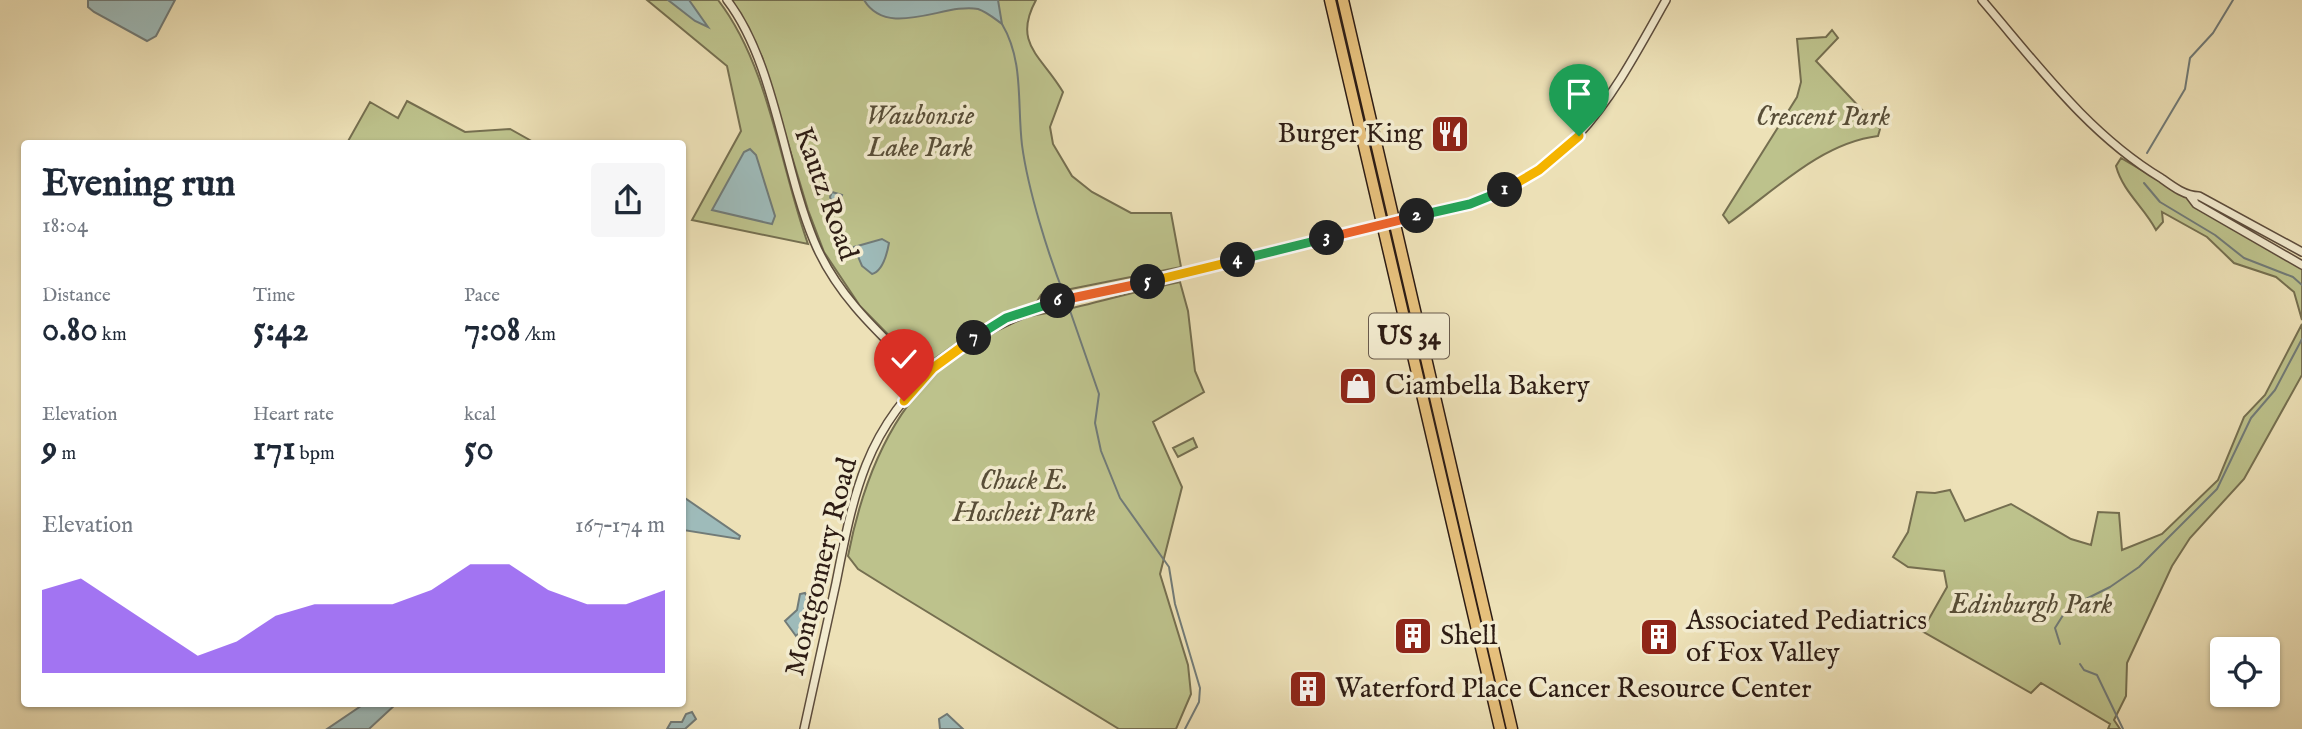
<!DOCTYPE html>
<meta charset="utf-8">
<style>
:root{--surface:#fff;--page:#f6f6f7;--text:#1f2937;--muted:#747a83;--accent:#7c3aed}
body{margin:0;font-family:"IM FELL English",serif;background:var(--page);color:var(--text);height:100vh;display:flex;flex-direction:column;font-size:26px;white-space:nowrap}
*{box-sizing:border-box;margin:0}
p{font-size:23px;color:var(--muted)}
.icon{flex:none;width:38px;height:38px;fill:none;stroke:currentColor;stroke-width:2;stroke-linecap:round;stroke-linejoin:round}
.map{position:relative;flex:1;overflow:hidden}
.details{position:absolute;left:21px;top:140px;width:665px;height:567px;display:flex;flex-direction:column;background:var(--surface);border-radius:7px;box-shadow:0 2px 5px #0004}
.details>*{flex:none}
.tools{position:absolute;left:2210px;top:637px;display:grid;gap:14px}
.tools a{display:grid;place-items:center;width:70px;height:70px;border-radius:7px;background:var(--surface);box-shadow:0 2px 5px #0004;font-size:35px}
.pin{position:absolute;display:grid;place-items:center;width:60px;height:60px;color:#fff;margin:-72px -30px;border-radius:50% 50% 50% 0;rotate:-45deg;box-shadow:0 0 7px #0007}
.pin .icon{rotate:45deg}
.km{position:absolute;width:35px;height:35px;margin:-18px;border-radius:50%;background:#222;color:#fff;font-size:19px;line-height:35px;text-align:center}
.round{display:grid;place-items:center;flex:none;width:74px;height:74px;border-radius:7px;background:var(--page)}
.headline{display:flex;align-items:center;justify-content:space-between;height:119px;padding:0 21px}
h1{font-size:38px;font-weight:800;line-height:52px}
.figures{display:grid;grid-template-columns:repeat(3,1fr);gap:10px;height:119px;padding:7px 21px}
.figures div{display:grid;align-content:center}
.figures b{font-size:35px;font-weight:800}
.figures small{font-size:19px;font-weight:400}
.figures p{font-size:19px}
.chart{height:196px;padding:14px 21px}
.chart p{display:flex;justify-content:space-between}
.chart svg{width:100%;height:126px;margin-top:7px;fill:var(--accent);opacity:.7}
.map>svg:first-child{display:block}
</style>
<div class="map">
<svg width="2302" height="729" viewBox="0 0 2302 729">
<rect width="100%" height="100%" fill="#ede1b7"/>
<filter id="stains"><feTurbulence type="fractalNoise" baseFrequency=".00286" numOctaves="4"/><feColorMatrix values="0 0 0 0 .2 0 0 0 0 .09 0 0 0 0 .02 0 0 0 .5 -.17"/></filter>
<radialGradient id="worn" r=".72"><stop offset=".6" stop-color="#630" stop-opacity="0"/><stop offset="1" stop-color="#630" stop-opacity=".3"/></radialGradient>
<path fill="#bdc28c" stroke="#756f50" stroke-width="2" d="M647,0H718C769,66 780,166 808,244L692,220L741,131L727,66Z
M731,0H1036C1012,44 1042,56 1063,92L1050,127L1053,144L1072,176L1092,192L1131,213H1171L1181,267L1041,295L1036,303L974,331L927,364L916,363L860,306L824,252L808,210L762,57Z
M1334,0H1337L1339,7L1361,96L1358,97Z
M1832,30L1838,38L1816,61L1880,129L1878,136C1821,143 1775,190 1729,223L1723,215L1797,97L1801,82L1797,39L1826,37Z
M407,101L465,132L510,129L535,143H347L370,102L398,118Z
M2121,158L2302,265V320L2294,292L2276,277L2234,263L2207,237L2162,212L2163,222L2156,230C2144,207 2123,192 2116,166Z
M1180,282L1188,311L1195,371L1204,392L1153,422L1182,487L1160,574L1188,665L1191,694L1176,729H1119L898,594L858,569L848,556C868,452 914,361 1018,320C1032,314 1046,314 1060,311C1100,302 1140,290 1180,282Z
M2302,324V375L2244,479L2190,538L2172,566L2127,663L2126,696L2114,720L2120,729H2108L2110,724L2041,683L2031,693L1922,631L1947,587L1944,571L1908,567L1893,557L1908,532L1917,492L1935,493L1950,490L1965,521L2011,504L2071,539L2091,545L2098,512L2119,513L2122,550L2162,534L2218,480L2244,417L2265,395Z
M1421,357L1442,440L1437,441L1418,358Z
M1193,438L1197,447L1178,457L1173,448Z"/>
<path fill="#9ebbba" stroke="#717b78" stroke-width="2" d="M88,0H175L156,36L147,41L94,12L88,7Z
M668,0H689L708,27L695,21Z
M864,0H998L1002,24C995,19 987,12 978,9C946,2 888,40 864,0Z
M750,149L756,155L775,216L772,224L712,210L744,152Z
M832,192L842,195L836,213L830,197Z
M882,239L889,243C887,254 883,271 872,274L862,266L854,247Z
M682,496L740,536L739,539L683,530Z
M805,593L807,597L800,632L796,636L785,621L797,610L800,594Z
M364,704H396L369,729H327Z
M692,712L696,719L685,729H667L671,722H682L686,714Z
M947,714L963,729H940L939,719Z"/>
<g fill="none" stroke-linecap="round" stroke-linejoin="round">
<path stroke="#717b78" stroke-width="2" d="M1002,24C1024,61 1017,103 1022,145C1028,190 1048,254 1065,297
M2147,153L2185,89L2190,58L2213,33L2233,0
M2144,183L2160,202L2215,235L2244,258L2293,277L2302,285
M1067,302L1099,394L1095,423L1101,451L1120,498L1169,567L1175,604L1200,688L1199,702L1185,729
M2060,644L2055,628L2065,612L2078,603L2110,587L2139,567L2217,489L2251,418L2275,390L2302,339
M2080,664L2084,670L2097,675L2123,729"/>
<defs>
<path id="minor" d="M727,0C775,63 783,167 814,241C837,297 882,336 924,377
M1982,0C2037,64 2088,134 2161,178C2172,186 2185,196 2199,196L2302,252
M2190,196L2196,204L2302,265
M804,729C815,680 825,632 836,583C844,543 851,503 866,465C899,382 971,330 1053,303L1441,212C1569,179 1606,108 1666,0"/>
<path id="major" d="M1330,0L1500,729
M1343,0L1512,729"/>
</defs>
<use href="#minor" stroke="#5d4d3d" stroke-width="10"/>
<use href="#major" stroke="#2d1c14" stroke-width="13"/>
<use href="#minor" stroke="#f3ecd0" stroke-width="7"/>
<use href="#major" stroke="#e6c07c" stroke-width="10"/>
</g>
<g fill="none" stroke-linecap="round" stroke-linejoin="round">
<defs>
<path id="split-1" d="M1505,190L1539,170L1579,136"/>
<path id="split-2" d="M1417,216L1470,204L1505,190"/>
<path id="split-3" d="M1327,238L1417,216"/>
<path id="split-4" d="M1238,260L1327,238"/>
<path id="split-5" d="M1148,282L1238,260"/>
<path id="split-6" d="M1058,301L1148,282"/>
<path id="split-7" d="M974,338L1006,318L1058,301"/>
<path id="split-8" d="M904,401L933,368L974,338"/>
</defs>
<use href="#split-1" stroke="#fff" stroke-width="14"/>
<use href="#split-2" stroke="#fff" stroke-width="14"/>
<use href="#split-3" stroke="#fff" stroke-width="14"/>
<use href="#split-4" stroke="#fff" stroke-width="14"/>
<use href="#split-5" stroke="#fff" stroke-width="14"/>
<use href="#split-6" stroke="#fff" stroke-width="14"/>
<use href="#split-7" stroke="#fff" stroke-width="14"/>
<use href="#split-8" stroke="#fff" stroke-width="14"/>
<use href="#split-1" stroke="#f5b400" stroke-width="9"/>
<use href="#split-2" stroke="#22a559" stroke-width="9"/>
<use href="#split-3" stroke="#f0652b" stroke-width="9"/>
<use href="#split-4" stroke="#22a559" stroke-width="9"/>
<use href="#split-5" stroke="#f5b400" stroke-width="9"/>
<use href="#split-6" stroke="#f0652b" stroke-width="9"/>
<use href="#split-7" stroke="#22a559" stroke-width="9"/>
<use href="#split-8" stroke="#f5b400" stroke-width="9"/>
</g>
<defs>
<symbol id="restaurant-square" viewBox="-11 -11 22 22"><rect x="-9" y="-9" width="18" height="18" rx="4" fill="#8f2418" stroke="#f3ecd0"/><path d="M-5-6h1v4h1v-4h1v4h1v-4h1v5L-1.5 .5V6h-2V.5L-5-1ZM5-6V6H3V1.5H1.5Q1.5-4 5-6Z" fill="#fff"/></symbol>
<symbol id="shop-square" viewBox="-11 -11 22 22"><rect x="-9" y="-9" width="18" height="18" rx="4" fill="#8f2418" stroke="#f3ecd0"/><path d="M-5-2.5h2.3a2.7 3.5 0 0 1 5.4 0H5L5.5 6h-11ZM-1.5-2.5h3a1.5 2.3 0 0 0-3 0Z" fill="#fff"/></symbol>
<symbol id="building-square" viewBox="-11 -11 22 22"><rect x="-9" y="-9" width="18" height="18" rx="4" fill="#8f2418" stroke="#f3ecd0"/><path d="M-4-6H4V6H1V3H-1V6H-4ZM-2.5-4.3h1.7v1.8h-1.7ZM.8-4.3h1.7v1.8H.8ZM-2.5-1h1.7V.8h-1.7ZM.8-1h1.7V.8H.8Z" fill="#fff"/></symbol>
</defs>
<g fill-rule="evenodd">
<use href="#restaurant-square" x="1428" y="112" width="44" height="44"/>
<use href="#shop-square" x="1336" y="364" width="44" height="44"/>
<use href="#building-square" x="1391" y="614" width="44" height="44"/>
<use href="#building-square" x="1637" y="615" width="44" height="44"/>
<use href="#building-square" x="1286" y="667" width="44" height="44"/>
</g>
<g text-anchor="middle" dominant-baseline="central" stroke-width="7" stroke-linejoin="round" paint-order="stroke">
<rect fill="#f3ecd0" stroke="#685a4c" stroke-width="2" x="1369" y="313.5" width="80" height="45" rx="5"/>
<g font-size="26" font-weight="bold" fill="#2d1c14">
<text x="1409" y="336">US 34</text>
</g>
<g font-size="28" font-style="italic" fill="#584e38" stroke="#f3ecd0">
<text x="920" y="116">Waubonsie<tspan x="920" dy="32">Lake Park</tspan></text>
<text x="1823" y="117">Crescent Park</text>
<text x="1024" y="481">Chuck E.<tspan x="1024" dy="32">Hoscheit Park</tspan></text>
<text x="2031" y="605">Edinburgh Park</text>
</g>
<g font-size="28" fill="#2d1c14" stroke="#f3ecd0" text-anchor="start">
<text x="1423" y="134" text-anchor="end">Burger King</text>
<text x="1385" y="386">Ciambella Bakery</text>
<text x="1686" y="621">Associated Pediatrics<tspan x="1686" dy="32">of Fox Valley</tspan></text>
<text x="1440" y="636">Shell</text>
<text x="1335" y="689">Waterford Place Cancer Resource Center</text>
</g>
<g font-size="28" fill="#2d1c14" stroke="#f3ecd0">
<text transform="translate(825 194) rotate(70)">Kautz Road</text>
<text transform="translate(822 567) rotate(-76)">Montgomery Road</text>
</g>
</g>
<rect width="100%" height="100%" filter="url(#stains)"/>
<rect width="100%" height="100%" fill="url(#worn)"/>
</svg>
<div class="tools">
<a><svg class="icon" aria-label="locate" viewBox="0 0 24 24"><circle cx="12" cy="12" r="6"/><path d="M12 2v4M12 18v4M2 12h4M18 12h4"/></svg></a>
</div>
<div class="pin" style="left:1579px;top:136px;background:#1e9e55"><svg class="icon" aria-label="arrive" viewBox="0 0 24 24"><path d="M6 21V4h12l-3 4 3 4H6"/></svg></div>
<div class="pin" style="left:904px;top:401px;background:#d93025"><svg class="icon" aria-label="check" viewBox="0 0 24 24"><path d="M5 12l5 5 9-10"/></svg></div>
<b class="km" style="left:1505px;top:190px">1</b>
<b class="km" style="left:1417px;top:216px">2</b>
<b class="km" style="left:1327px;top:238px">3</b>
<b class="km" style="left:1238px;top:260px">4</b>
<b class="km" style="left:1148px;top:282px">5</b>
<b class="km" style="left:1058px;top:301px">6</b>
<b class="km" style="left:974px;top:338px">7</b>
<section class="details">
<div class="headline"><div><h1>Evening run</h1><p>18:04</p></div><a class="round"><svg class="icon" aria-label="share" viewBox="0 0 24 24"><path d="M12 15V3M7 8l5-5 5 5M5 13v7h14v-7"/></svg></a></div>
<div class="figures">
<div><p>Distance</p><b>0.80<small> km</small></b></div>
<div><p>Time</p><b>5:42</b></div>
<div><p>Pace</p><b>7:08<small> /km</small></b></div>
</div>
<div class="figures">
<div><p>Elevation</p><b>9<small> m</small></b></div>
<div><p>Heart rate</p><b>171<small> bpm</small></b></div>
<div><p>kcal</p><b>50</b></div>
</div>
<div class="chart"><p><span>Elevation</span>167–174 m</p>
<svg viewBox="0 0 160 44" preserveAspectRatio="none"><path d="M0 44V15L10 11L20 20L30 29L40 38L50 33L60 24L70 20L80 20L90 20L100 15L110 6L120 6L130 15L140 20L150 20L160 15V44z"/></svg>
</div>
</section>
</div>
